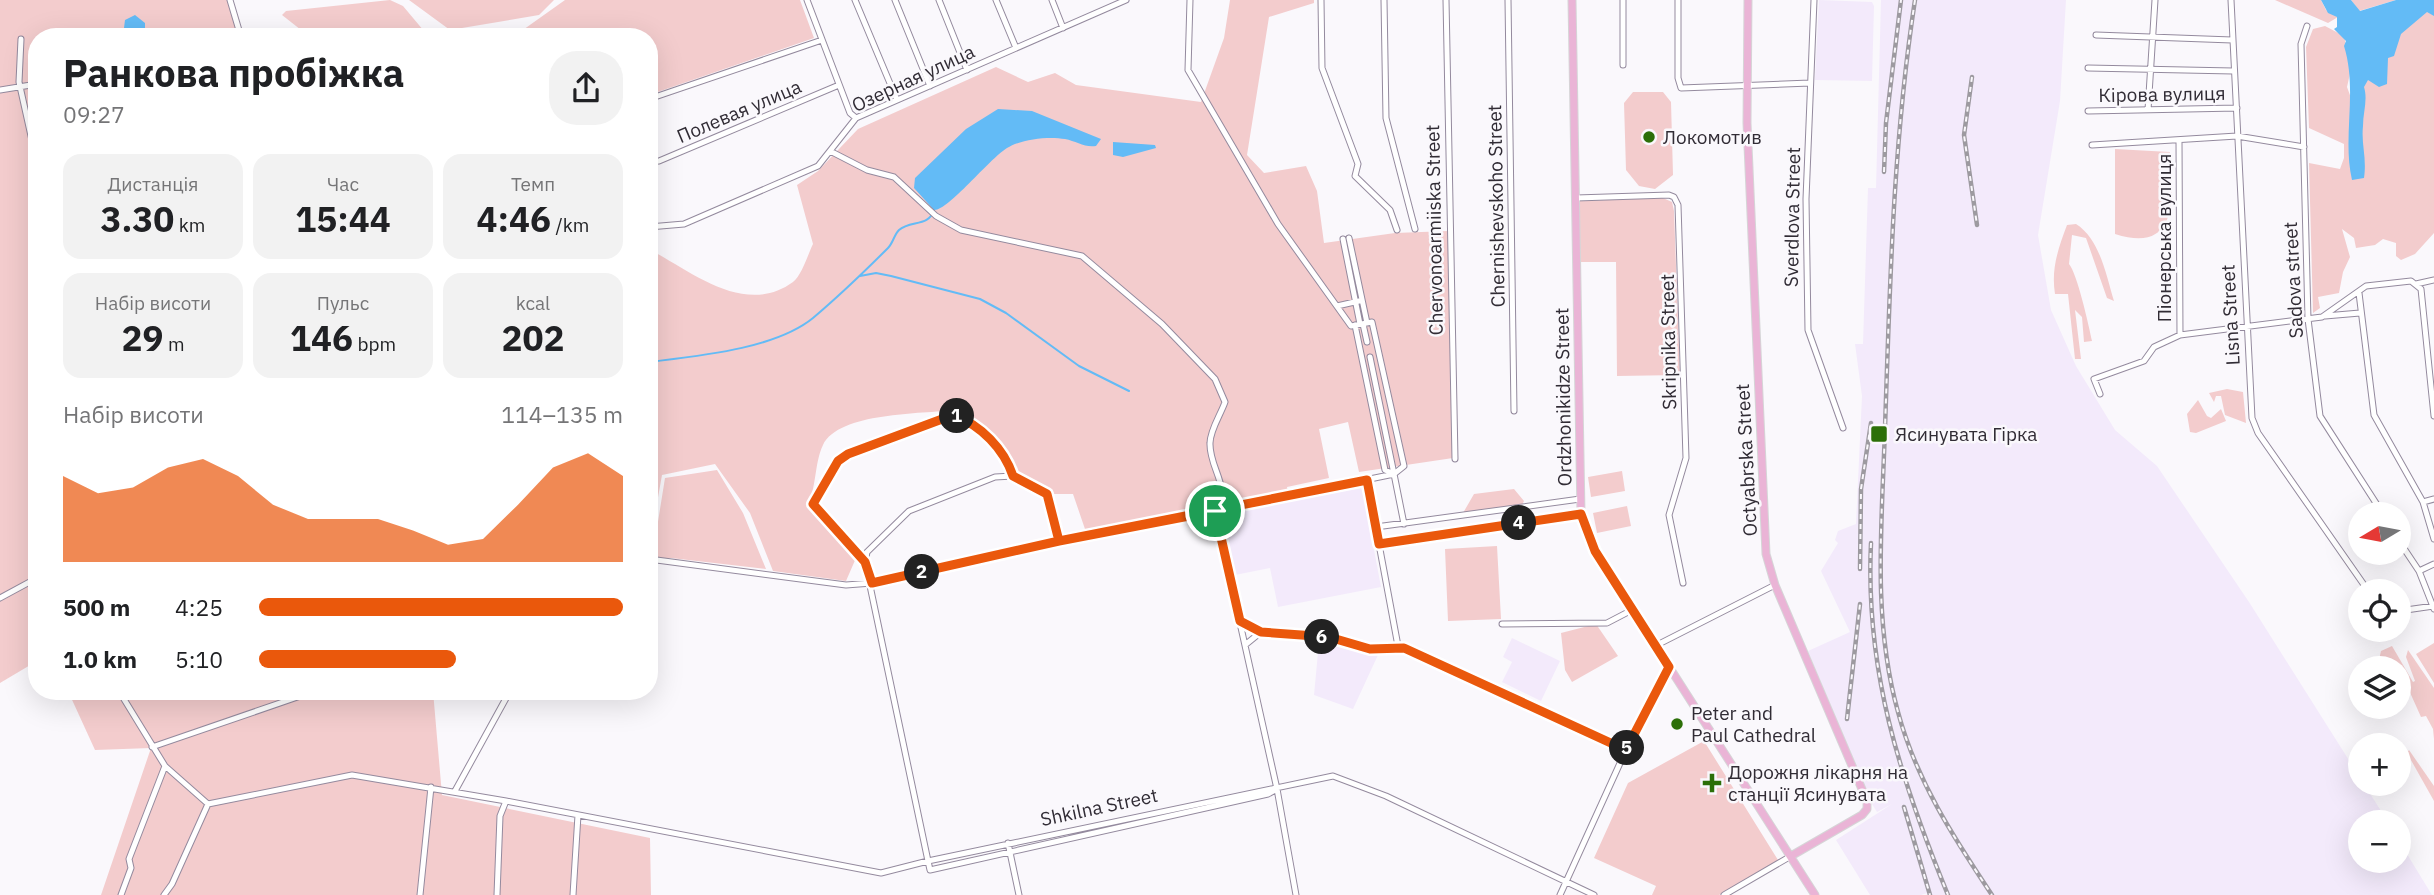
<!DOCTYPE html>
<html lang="uk">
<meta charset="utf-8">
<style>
:root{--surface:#fff;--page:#f2f2f2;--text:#202124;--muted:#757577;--accent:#ea580c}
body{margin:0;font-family:"IBM Plex Sans",sans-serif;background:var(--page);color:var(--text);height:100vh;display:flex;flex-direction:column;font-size:26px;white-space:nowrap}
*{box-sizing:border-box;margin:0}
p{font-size:23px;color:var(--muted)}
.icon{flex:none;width:38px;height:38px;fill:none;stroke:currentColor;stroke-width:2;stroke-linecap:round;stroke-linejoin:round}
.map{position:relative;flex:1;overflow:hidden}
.panel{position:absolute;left:28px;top:28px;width:630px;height:672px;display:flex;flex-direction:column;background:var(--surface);border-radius:28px;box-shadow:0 7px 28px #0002}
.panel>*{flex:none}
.needle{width:46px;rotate:260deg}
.controls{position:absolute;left:2348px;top:502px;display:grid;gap:14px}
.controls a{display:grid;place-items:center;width:63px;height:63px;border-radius:50%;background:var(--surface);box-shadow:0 7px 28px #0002;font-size:35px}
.pin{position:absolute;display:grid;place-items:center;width:60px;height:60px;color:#fff;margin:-30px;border:4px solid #fff;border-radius:50%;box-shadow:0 2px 7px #0007}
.km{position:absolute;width:35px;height:35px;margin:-18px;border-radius:50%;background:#222;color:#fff;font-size:19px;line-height:35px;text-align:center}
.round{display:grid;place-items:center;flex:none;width:74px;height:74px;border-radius:28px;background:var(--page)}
.overview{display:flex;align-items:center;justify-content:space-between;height:119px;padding:0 35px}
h1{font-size:38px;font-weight:700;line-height:52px}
.figures{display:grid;grid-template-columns:repeat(3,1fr);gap:10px;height:119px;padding:7px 35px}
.figures div{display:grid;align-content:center;border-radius:18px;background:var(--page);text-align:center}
.figures b{font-size:35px;font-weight:700}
.figures small{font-size:19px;font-weight:400}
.figures p{font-size:19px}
.chart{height:196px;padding:14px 35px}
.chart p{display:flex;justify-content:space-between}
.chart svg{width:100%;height:126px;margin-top:7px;fill:var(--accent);opacity:.7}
ul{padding:0 35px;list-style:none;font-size:23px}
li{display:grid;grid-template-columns:112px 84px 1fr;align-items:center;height:52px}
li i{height:18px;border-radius:9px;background:var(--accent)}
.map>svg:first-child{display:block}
</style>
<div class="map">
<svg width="2434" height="895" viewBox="0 0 2434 895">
<rect width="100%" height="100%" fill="#faf8fc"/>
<path fill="#f3eafb" d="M1819,0L1872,2L1874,6L1872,81L1815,80Z
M1881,0H2066L2060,101L2038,235L2051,310L2076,366L2115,430L2157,466L2249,602L2388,822H2361V861H2399V841L2432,895H1926L1931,892L1921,895H1870L1836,840L1892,804L1877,812L1872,804L1808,651L1850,632L1821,571L1838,543L1835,540L1838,531L1856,524L1862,396L1855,344H1863L1868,188H1876Z
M1362,486L1381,587L1278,607L1270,568L1235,575L1222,515Z
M1512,638L1560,661L1541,701L1502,682L1512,662L1503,657Z
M1319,642L1378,655L1353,709L1314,695Z"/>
<path fill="#f3cccd" d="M0,0H228L242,37H37V661L0,683Z
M390,0L403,6L429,37H310L282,15L286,11Z
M409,0H554L539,15L450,30Z
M565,0H800L814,38L649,95V37H513Z
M1230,0H1314V3L1269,17L1247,155L1264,173L1306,166L1317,191L1324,243L1395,233L1448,231L1453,458L1359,472L1348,422L1319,429L1329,478L1287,487L1288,493L1086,532L1073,494H1049L1015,475L1001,447L955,410C922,414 839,412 823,445C814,464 817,487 807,507L856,558L846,581L773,571L750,513L715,464L662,475L649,548V249C692,272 745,317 793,282C802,275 808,254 813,244L797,185L818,171L858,129L996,67L1028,82L1055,73L1076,85L1201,102L1224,38Z
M2275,0H2321L2326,10L2338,17L2328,23Z
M2351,0H2396L2359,11Z
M2434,9V233L2415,254L2401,260L2396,256V243L2383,239L2375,245L2356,248L2354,238L2342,229L2350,257L2343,272L2339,293L2318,297L2320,308L2313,313L2309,163L2340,169L2344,158V144L2309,128L2306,47L2313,29L2325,26L2344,36L2351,69L2347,87L2351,98L2352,119L2359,75L2419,11Z
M1633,92H1663L1671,102L1673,175L1655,189L1639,186L1626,170L1624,103Z
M2115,149L2170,152C2173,195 2180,255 2115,234Z
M1663,198L1672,202L1674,211L1680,375L1617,376L1616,262H1579L1578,201Z
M2076,224C2100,239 2106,275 2114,301L2107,298L2086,238L2072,235L2069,264C2077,273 2089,326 2092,341L2084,342L2082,317L2075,310L2081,359H2075L2068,294H2055C2051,269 2058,249 2067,225Z
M2227,389L2243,392L2246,423L2225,415L2221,396H2216L2214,402L2209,393Z
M2198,400L2207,416L2211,418L2221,409L2226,421L2196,433L2190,432L2187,414Z
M717,470L743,513L766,569L671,558L652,559L665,478Z
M1622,471L1625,491L1591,497L1588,477Z
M1514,489L1524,501L1522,505L1463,513L1474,494Z
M1627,506L1631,526L1597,533L1593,513Z
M1497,546L1501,619L1448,621L1445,549Z
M1596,624L1618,656L1572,682L1565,670L1561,633Z
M2434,643V683L2416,654Z
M2392,646L2413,682L2415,681L2406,657L2408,650L2434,688V739L2433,729L2426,716L2421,717L2399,668L2384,663L2378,664L2381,651Z
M68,691H433L442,795L650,838L651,895H101L151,748L95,750Z
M1704,741L1778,860L1719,895H1652L1656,886L1594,858L1628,783Z
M2409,750L2434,786V801L2407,753Z"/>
<path fill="#63bbf6" d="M2314,0H2351L2360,11L2396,0H2434V16L2427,12L2401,34L2394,56L2388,58L2387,84L2379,87L2368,80L2364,87C2368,100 2363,112 2363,126C2361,145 2367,157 2364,178L2352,180C2342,137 2358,91 2344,46L2346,41L2334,29L2337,27V17L2328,13L2321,0Z
M135,15L145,23V37L123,36L125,20Z
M998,109L1032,111L1101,139L1096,146C1085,148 1076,141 1065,139C1049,136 1021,139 1007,148C988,160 948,211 934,210L914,188L915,178L966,129Z
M1113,142L1155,145L1156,148L1123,157L1113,155Z"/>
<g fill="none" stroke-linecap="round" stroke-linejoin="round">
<path stroke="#63bbf6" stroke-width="2" d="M860,276L876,273L891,276L980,299L1006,313L1079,366L1129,391
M649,362C698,356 775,349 813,318C839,296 864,272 888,248C893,243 894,235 899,230C910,220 929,227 934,210"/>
<defs>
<path id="minor" d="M230,0L241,37
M807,0L850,113L856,118
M855,0L897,100
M895,0L930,86
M939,0L967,70
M996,0L1016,48
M1052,0L1063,28
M1190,0L1188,70L1278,224L1351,326L1372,322L1404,466L1394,474L1385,470L1355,325
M1321,0L1322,68L1358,164L1355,176L1390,210L1397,230
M1384,0L1386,118L1415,229
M1446,0L1455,459
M1508,0L1514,411
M1678,0V78L1681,88L1810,83
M1814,0L1806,199L1808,330L1843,428
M2231,0L2252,418L2258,433L2369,592
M2307,26L2301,44L2308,319L2320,416L2383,514
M2096,35L2232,40
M21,39L19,82L37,163
M1623,65V0
M2088,68L2233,71
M0,90L37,84
M649,99L822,40
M2148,110L2155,0
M2088,111L2237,108
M2179,141L2180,335
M2092,145L2237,136L2304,147
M830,151L867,170L894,177L936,216L961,230L1082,256L1162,324L1215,379L1225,402C1221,414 1210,430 1210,443C1209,469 1233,488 1215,511
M649,162L659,161L839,85
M1576,198L1669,195L1674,197L1678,205L1686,458L1669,515L1683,583
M649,227L684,224L818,166L856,118L1126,0
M1349,238L1367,323
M1343,239L1360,324
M2416,284L2434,280
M2359,293L2374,415L2423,502
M1337,306L1359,301
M2325,316L2360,313
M1363,324L1367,342
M1370,357L1394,474
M2100,394L2094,379L2144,361L2154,347L2180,335L2322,317L2366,286L2411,281L2421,289L2434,416
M1367,480L1398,646
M2434,499L2423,502L2434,539
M1215,511L1394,474L1404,524
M1376,527L1580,499
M1059,541L1047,494L1013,476L995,477L909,511L867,552L865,562L928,861L1333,776L1386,796L1594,895
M2399,541L2419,571L2434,609
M1379,544L1581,514
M649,559L846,585L872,583L1059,541L1215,511L1277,789L1296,895
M865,562L813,504L838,462L848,454L953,415C981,425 1004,449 1013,476
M2419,571L2434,564
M0,598L37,578
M2399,611L2434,606
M1240,621L1261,632
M1502,624L1607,623L1632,610
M1245,645L1261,632L1329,637L1370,649L1398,646L1626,750
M1655,646L1775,585
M119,691L165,766L208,804L352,775L506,801L881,873L928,861L930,870L1268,794L1277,789
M152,747L315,691
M455,791L510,691
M1008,843L1019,895
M121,895L131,868L129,859L165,766
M164,895L172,884L208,804
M420,895L431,787
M497,895L500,816L506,801
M573,895L578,815
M1560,895L1626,750L1669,667
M1724,895L1791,856"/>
<path id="major" d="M1572,0L1581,514L1595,551L1815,895
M1748,0L1747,123L1766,554L1775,585L1867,801V809L1862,815L1791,856"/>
</defs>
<use href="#minor" stroke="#948a9e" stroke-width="7"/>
<use href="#major" stroke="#d6d5d7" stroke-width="9"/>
<use href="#minor" stroke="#fff" stroke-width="5"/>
<use href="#major" stroke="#eab4d6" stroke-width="7"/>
<defs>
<path id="rail" d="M1915,0C1893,143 1890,283 1885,428C1882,523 1872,619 1898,712C1916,780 1954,838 1992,895
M1972,77L1964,135L1977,225
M1884,172L1886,123L1901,0
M1871,543C1865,671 1900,778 1948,895
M1860,569L1861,489L1871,423
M1847,719L1860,604
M1904,807L1930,895"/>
</defs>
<use href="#rail" stroke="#9d9aa0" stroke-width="4.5"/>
<use href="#rail" stroke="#faf8fc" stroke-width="2" stroke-dasharray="5" stroke-linecap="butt"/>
</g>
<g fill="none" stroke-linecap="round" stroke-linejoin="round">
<defs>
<path id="route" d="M1215,511L1059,541L1047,494L1013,476C1004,449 981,425 953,415L848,454L838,461L813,504L865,562L872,583L1059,541L1367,480L1379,544L1581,514L1595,551L1669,667L1626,750L1404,648L1370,649L1329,637L1261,632L1240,621L1215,511"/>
</defs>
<use href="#route" stroke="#fff" stroke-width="14"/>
<use href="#route" stroke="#ea580c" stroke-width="9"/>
</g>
<g fill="#2c6f08" stroke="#faf8fc" stroke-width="2.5">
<circle cx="1649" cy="137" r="7"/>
<rect x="1870" y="425" width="18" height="18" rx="3.5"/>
<circle cx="1677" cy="724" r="7"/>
<path d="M1708.5 772.5h7v7h7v7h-7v7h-7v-7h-7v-7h7z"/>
</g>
<g text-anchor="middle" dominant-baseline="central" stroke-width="5" stroke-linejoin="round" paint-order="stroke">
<g font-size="19" fill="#312c35" stroke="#faf8fc">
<text transform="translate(913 78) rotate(-25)">Озерная улица</text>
<text transform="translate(2162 94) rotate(-1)">Кірова вулиця</text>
<text transform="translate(739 111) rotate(-23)">Полевая улица</text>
<text transform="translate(1496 206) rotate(-91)">Chernishevskoho Street</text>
<text transform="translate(1792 217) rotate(-89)">Sverdlova Street</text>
<text transform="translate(1434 230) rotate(-91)">Chervonoarmiiska Street</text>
<text transform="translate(2164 238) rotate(-90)">Піонерська вулиця</text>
<text transform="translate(2293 280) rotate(-93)">Sadova street</text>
<text transform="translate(2230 315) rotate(-93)">Lisna Street</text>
<text transform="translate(1668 342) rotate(-91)">Skripnika Street</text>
<text transform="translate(1563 397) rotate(-91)">Ordzhonikidze Street</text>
<text transform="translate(1746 460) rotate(-93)">Octyabrska Street</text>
<text transform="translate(1099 807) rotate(-12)">Shkilna Street</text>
</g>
<g font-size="19" fill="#312c35" stroke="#faf8fc" text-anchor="start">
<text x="1663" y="137">Локомотив</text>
<text x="1895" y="434">Ясинувата Гірка</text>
<text x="1691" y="713">Peter and<tspan x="1691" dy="22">Paul Cathedral</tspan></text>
<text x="1728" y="772">Дорожня лікарня на<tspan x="1728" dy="22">станції Ясинувата</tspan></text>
</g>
</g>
</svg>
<div class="controls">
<a><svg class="needle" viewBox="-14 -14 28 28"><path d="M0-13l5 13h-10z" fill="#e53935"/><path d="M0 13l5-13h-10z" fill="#757577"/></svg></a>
<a><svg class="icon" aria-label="locate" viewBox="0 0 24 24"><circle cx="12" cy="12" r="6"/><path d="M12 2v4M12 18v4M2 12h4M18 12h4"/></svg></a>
<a><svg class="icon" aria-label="layers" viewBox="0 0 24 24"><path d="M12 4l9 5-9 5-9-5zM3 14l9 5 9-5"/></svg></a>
<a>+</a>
<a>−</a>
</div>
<div class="pin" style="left:1215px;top:511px;background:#1e9e55"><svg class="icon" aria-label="arrive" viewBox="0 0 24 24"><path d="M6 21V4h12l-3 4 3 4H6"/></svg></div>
<b class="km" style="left:957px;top:416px">1</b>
<b class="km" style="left:922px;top:572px">2</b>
<b class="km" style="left:1519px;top:523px">4</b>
<b class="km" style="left:1627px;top:748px">5</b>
<b class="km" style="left:1322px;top:637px">6</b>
<section class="panel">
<div class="overview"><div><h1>Ранкова пробіжка</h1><p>09:27</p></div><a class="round"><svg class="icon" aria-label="share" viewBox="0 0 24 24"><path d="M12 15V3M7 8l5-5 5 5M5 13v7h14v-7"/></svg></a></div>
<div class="figures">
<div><p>Дистанція</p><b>3.30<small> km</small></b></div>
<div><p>Час</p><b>15:44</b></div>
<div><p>Темп</p><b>4:46<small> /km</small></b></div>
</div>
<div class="figures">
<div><p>Набір висоти</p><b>29<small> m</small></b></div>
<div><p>Пульс</p><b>146<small> bpm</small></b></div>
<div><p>kcal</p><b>202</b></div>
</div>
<div class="chart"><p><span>Набір висоти</span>114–135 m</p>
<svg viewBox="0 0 160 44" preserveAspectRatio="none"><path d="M0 44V14L10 20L20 18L30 11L40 8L50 14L60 24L70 29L80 29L90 29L100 33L110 38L120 36L130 24L140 11L150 6L160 14V44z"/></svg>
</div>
<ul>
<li><b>500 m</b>4:25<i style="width:100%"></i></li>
<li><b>1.0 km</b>5:10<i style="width:54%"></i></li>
</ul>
</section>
</div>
